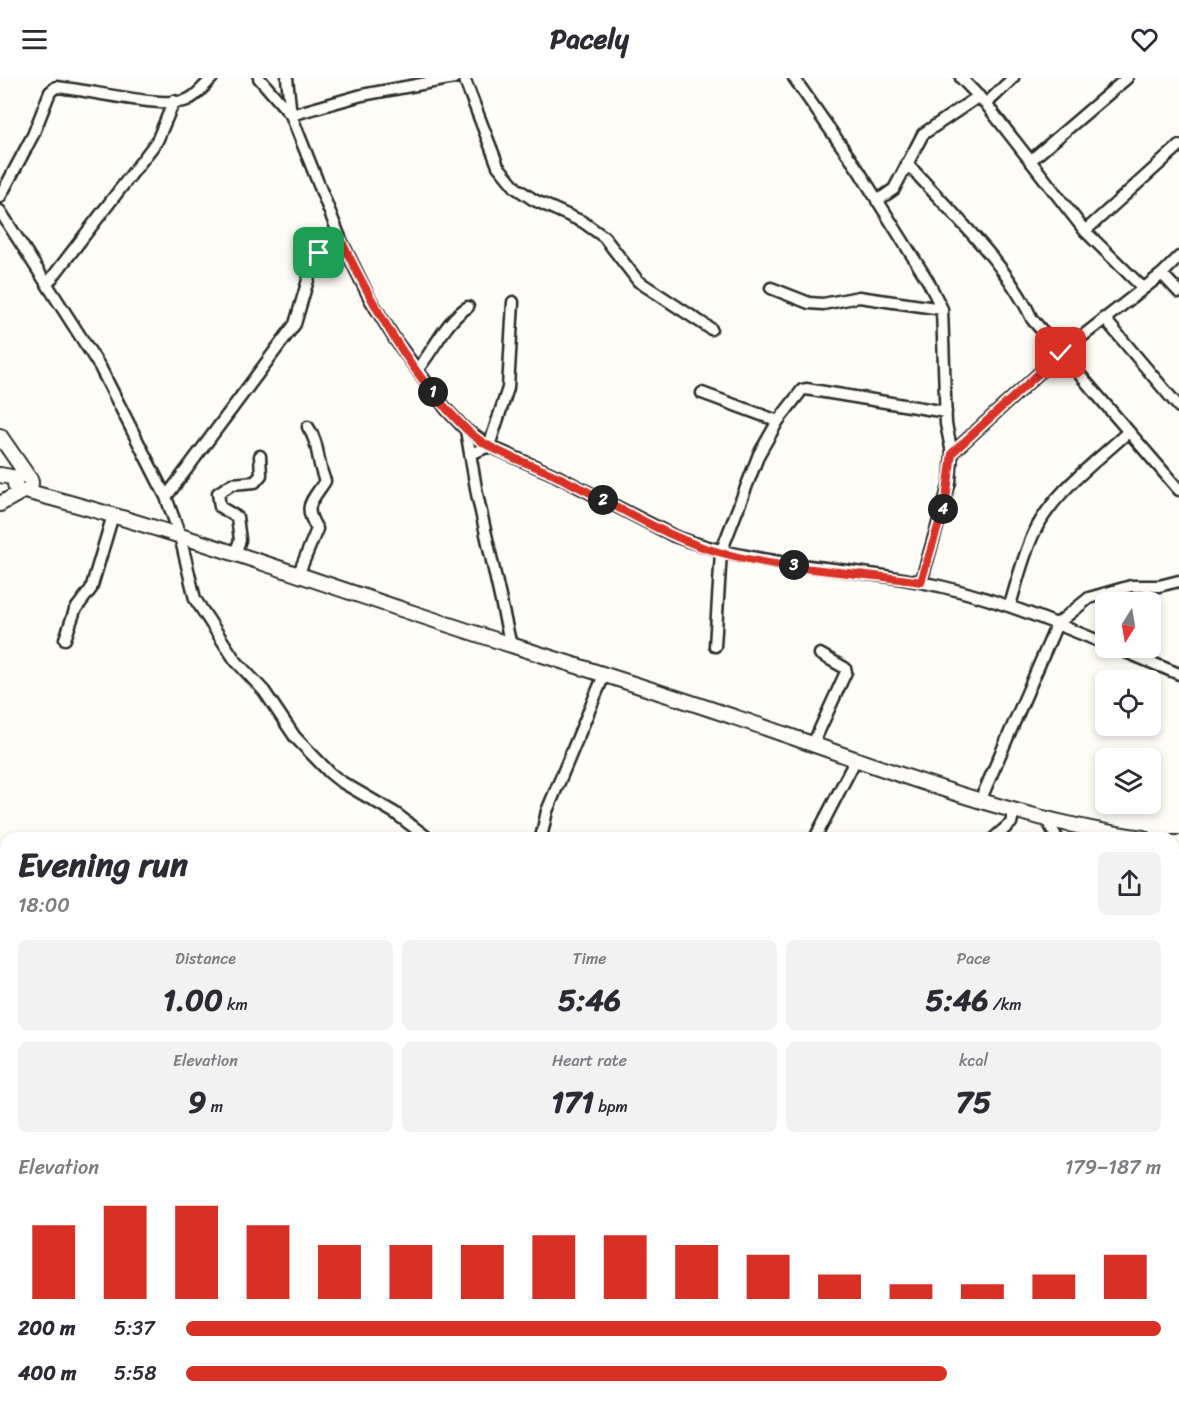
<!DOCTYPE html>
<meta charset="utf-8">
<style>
:root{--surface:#fff;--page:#f2f2f3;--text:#2b2b33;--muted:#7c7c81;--accent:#d93025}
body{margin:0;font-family:Sriracha,sans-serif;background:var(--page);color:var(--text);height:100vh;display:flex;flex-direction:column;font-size:22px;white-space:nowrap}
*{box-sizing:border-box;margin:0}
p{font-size:20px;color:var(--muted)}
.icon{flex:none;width:33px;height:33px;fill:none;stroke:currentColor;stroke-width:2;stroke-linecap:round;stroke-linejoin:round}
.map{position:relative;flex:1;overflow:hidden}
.drawer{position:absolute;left:0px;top:754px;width:1179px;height:578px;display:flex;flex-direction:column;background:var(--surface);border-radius:18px 18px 0 0;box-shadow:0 3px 9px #0003}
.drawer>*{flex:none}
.needle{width:39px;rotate:191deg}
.tools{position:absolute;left:1095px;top:514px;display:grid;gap:12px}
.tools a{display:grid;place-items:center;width:66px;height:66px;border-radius:9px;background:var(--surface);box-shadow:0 3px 9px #0003;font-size:30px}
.pin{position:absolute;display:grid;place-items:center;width:51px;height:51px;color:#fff;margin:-26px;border-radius:12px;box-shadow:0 3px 9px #0006}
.km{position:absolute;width:30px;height:30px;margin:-15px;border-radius:50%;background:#222;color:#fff;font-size:16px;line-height:30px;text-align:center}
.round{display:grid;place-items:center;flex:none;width:63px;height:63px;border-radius:9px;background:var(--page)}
.head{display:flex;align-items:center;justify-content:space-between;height:102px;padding:0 18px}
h1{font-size:33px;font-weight:700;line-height:45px}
.figures{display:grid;grid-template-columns:repeat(3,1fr);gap:9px;height:102px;padding:6px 18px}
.figures div{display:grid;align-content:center;border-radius:9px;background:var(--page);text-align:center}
.figures b{font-size:30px;font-weight:700}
.figures small{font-size:16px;font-weight:400}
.figures p{font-size:16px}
.chart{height:168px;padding:12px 18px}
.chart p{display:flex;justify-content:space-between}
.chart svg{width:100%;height:108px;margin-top:6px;stroke:var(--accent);stroke-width:6}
ul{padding:0 18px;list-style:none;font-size:20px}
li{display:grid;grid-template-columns:96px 72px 1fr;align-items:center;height:45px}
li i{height:15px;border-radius:8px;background:var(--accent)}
header{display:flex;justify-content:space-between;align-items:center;height:78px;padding:0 18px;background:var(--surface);font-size:27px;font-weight:700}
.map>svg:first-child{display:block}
</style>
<header><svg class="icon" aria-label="menu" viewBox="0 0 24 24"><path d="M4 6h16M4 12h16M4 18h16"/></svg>Pacely<svg class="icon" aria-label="heart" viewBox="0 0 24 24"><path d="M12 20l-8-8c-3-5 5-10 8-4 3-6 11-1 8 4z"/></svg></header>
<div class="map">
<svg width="1179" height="1331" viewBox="0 0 1179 1331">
<rect width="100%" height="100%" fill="#fdfcf7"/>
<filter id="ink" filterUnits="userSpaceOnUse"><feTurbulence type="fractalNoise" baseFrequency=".0167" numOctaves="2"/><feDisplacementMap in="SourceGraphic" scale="12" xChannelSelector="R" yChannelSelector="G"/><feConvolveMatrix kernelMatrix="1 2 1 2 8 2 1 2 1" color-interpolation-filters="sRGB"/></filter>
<g filter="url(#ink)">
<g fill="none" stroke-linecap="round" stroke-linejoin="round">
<defs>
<path id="minor" d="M259,0L291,37L341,162L370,221L396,263L446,331L466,352L489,368L555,397L674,458C754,488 837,488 920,504C985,516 1045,541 1106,566
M287,0L291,37L362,17L454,0
M464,0L498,88L516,110L534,122L583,144L604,159L638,203L711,251
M794,0L859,93L928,203L942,231L946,346L952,375L950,404L921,504
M961,0L986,26L1013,0
M986,26L1085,153L1142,209
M1030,83L1127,0
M907,85C948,132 1006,184 1032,241L1179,412
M0,119L33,57L50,14L56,9C85,11 163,31 187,22C197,18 204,8 212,0
M877,123L894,111L923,56L979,18
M0,133L100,289L166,419L180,458L195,521L235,582L264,613L295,659L330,695L340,703L395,735L428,760
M1085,153L1179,68
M1162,196L1179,214
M48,205L157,63L174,23
M771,210L809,225L823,226L859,219L942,231
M1104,240L1179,329
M417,292C434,272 446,242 468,229
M702,315L778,343
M466,352L477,416L511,568
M952,375L1061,275L1162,196L1179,179
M471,376L489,368L508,310L513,224
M166,419L295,246L313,185L319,175L325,169L341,162
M235,476L240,462L237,439L220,429L218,415L232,406L255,404L261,397L260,378
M298,497L317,451C302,427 312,424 325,403C316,382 320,367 308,349
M1010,527C1017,504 1023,479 1033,457C1052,415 1096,384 1128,354
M65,561L75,532L91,511L113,437
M715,568L721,474L759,376L778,343L802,312L806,311L946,334
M1116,570L1179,596
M813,666L846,594L845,590L820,576
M980,723L1057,546L1089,520L1131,508H1159L1179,503
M1047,742L1057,760
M541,760L547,733L604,597
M815,760L856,681
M994,760L1011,745L1014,733
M1173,888L1179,894
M1173,929L1179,914
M1173,973L1179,975
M1173,1049L1179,1051
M0,1069H6
M0,1171L6,1170
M0,1243L6,1242
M0,1288L6,1292
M46,1326L48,1331
M218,1326L220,1331
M369,1326L371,1331
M447,1326L450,1331
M772,1326L774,1331
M333,1331L344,1326"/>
<path id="major" d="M0,358L29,400
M0,397L17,400
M15 405a8 8 0 1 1 16 0a8 8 0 1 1-16 0Z
M25,413C154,446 280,491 407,533C517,570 628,603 737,640C871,685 1003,740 1143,760
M0,426L23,413
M1173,765H1179
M0,881L6,912
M124,1326L127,1331"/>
</defs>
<use href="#minor" stroke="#2b2b2b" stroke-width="15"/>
<use href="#major" stroke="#2b2b2b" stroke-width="18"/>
<use href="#minor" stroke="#fdfcf7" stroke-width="10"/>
<use href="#major" stroke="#fdfcf7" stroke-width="14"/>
</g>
</g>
<g fill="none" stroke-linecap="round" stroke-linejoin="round" filter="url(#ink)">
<defs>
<path id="route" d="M319,175L325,169L341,162C374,229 411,298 466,351C489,374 525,383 554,397C605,420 652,452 705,470C774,492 850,493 921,504L946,422L952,375L1061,275"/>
</defs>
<use href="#route" stroke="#fff" stroke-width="12"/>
<use href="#route" stroke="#d93025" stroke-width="8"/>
</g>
</svg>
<div class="tools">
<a><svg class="needle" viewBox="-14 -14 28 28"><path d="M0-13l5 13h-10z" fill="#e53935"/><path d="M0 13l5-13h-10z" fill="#7c7c81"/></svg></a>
<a><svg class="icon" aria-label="locate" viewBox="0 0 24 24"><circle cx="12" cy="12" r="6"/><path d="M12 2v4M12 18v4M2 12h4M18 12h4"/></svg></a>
<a><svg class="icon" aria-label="layers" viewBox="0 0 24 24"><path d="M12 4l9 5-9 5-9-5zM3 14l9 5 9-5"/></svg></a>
</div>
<div class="pin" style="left:319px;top:175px;background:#1e9e55"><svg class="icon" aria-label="arrive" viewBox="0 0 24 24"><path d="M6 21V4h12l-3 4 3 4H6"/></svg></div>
<div class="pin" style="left:1061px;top:275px;background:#d93025"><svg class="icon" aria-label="check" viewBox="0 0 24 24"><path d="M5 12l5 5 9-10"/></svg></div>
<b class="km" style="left:433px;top:314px">1</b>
<b class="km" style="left:603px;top:422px">2</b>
<b class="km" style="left:794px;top:487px">3</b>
<b class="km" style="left:943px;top:431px">4</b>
<section class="drawer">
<div class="head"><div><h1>Evening run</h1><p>18:00</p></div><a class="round"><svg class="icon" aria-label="share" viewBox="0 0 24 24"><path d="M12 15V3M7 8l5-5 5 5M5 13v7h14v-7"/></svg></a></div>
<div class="figures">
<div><p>Distance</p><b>1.00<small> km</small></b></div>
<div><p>Time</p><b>5:46</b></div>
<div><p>Pace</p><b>5:46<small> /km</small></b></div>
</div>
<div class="figures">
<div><p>Elevation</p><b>9<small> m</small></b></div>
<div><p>Heart rate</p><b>171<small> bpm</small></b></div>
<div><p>kcal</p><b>75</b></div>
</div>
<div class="chart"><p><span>Elevation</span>179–187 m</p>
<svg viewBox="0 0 160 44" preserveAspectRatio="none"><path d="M5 44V14M15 44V6M25 44V6M35 44V14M45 44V22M55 44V22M65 44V22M75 44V18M85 44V18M95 44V22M105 44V26M115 44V34M125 44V38M135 44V38M145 44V34M155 44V26"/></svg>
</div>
<ul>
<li><b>200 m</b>5:37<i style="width:100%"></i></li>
<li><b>400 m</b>5:58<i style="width:78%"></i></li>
</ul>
</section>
</div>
